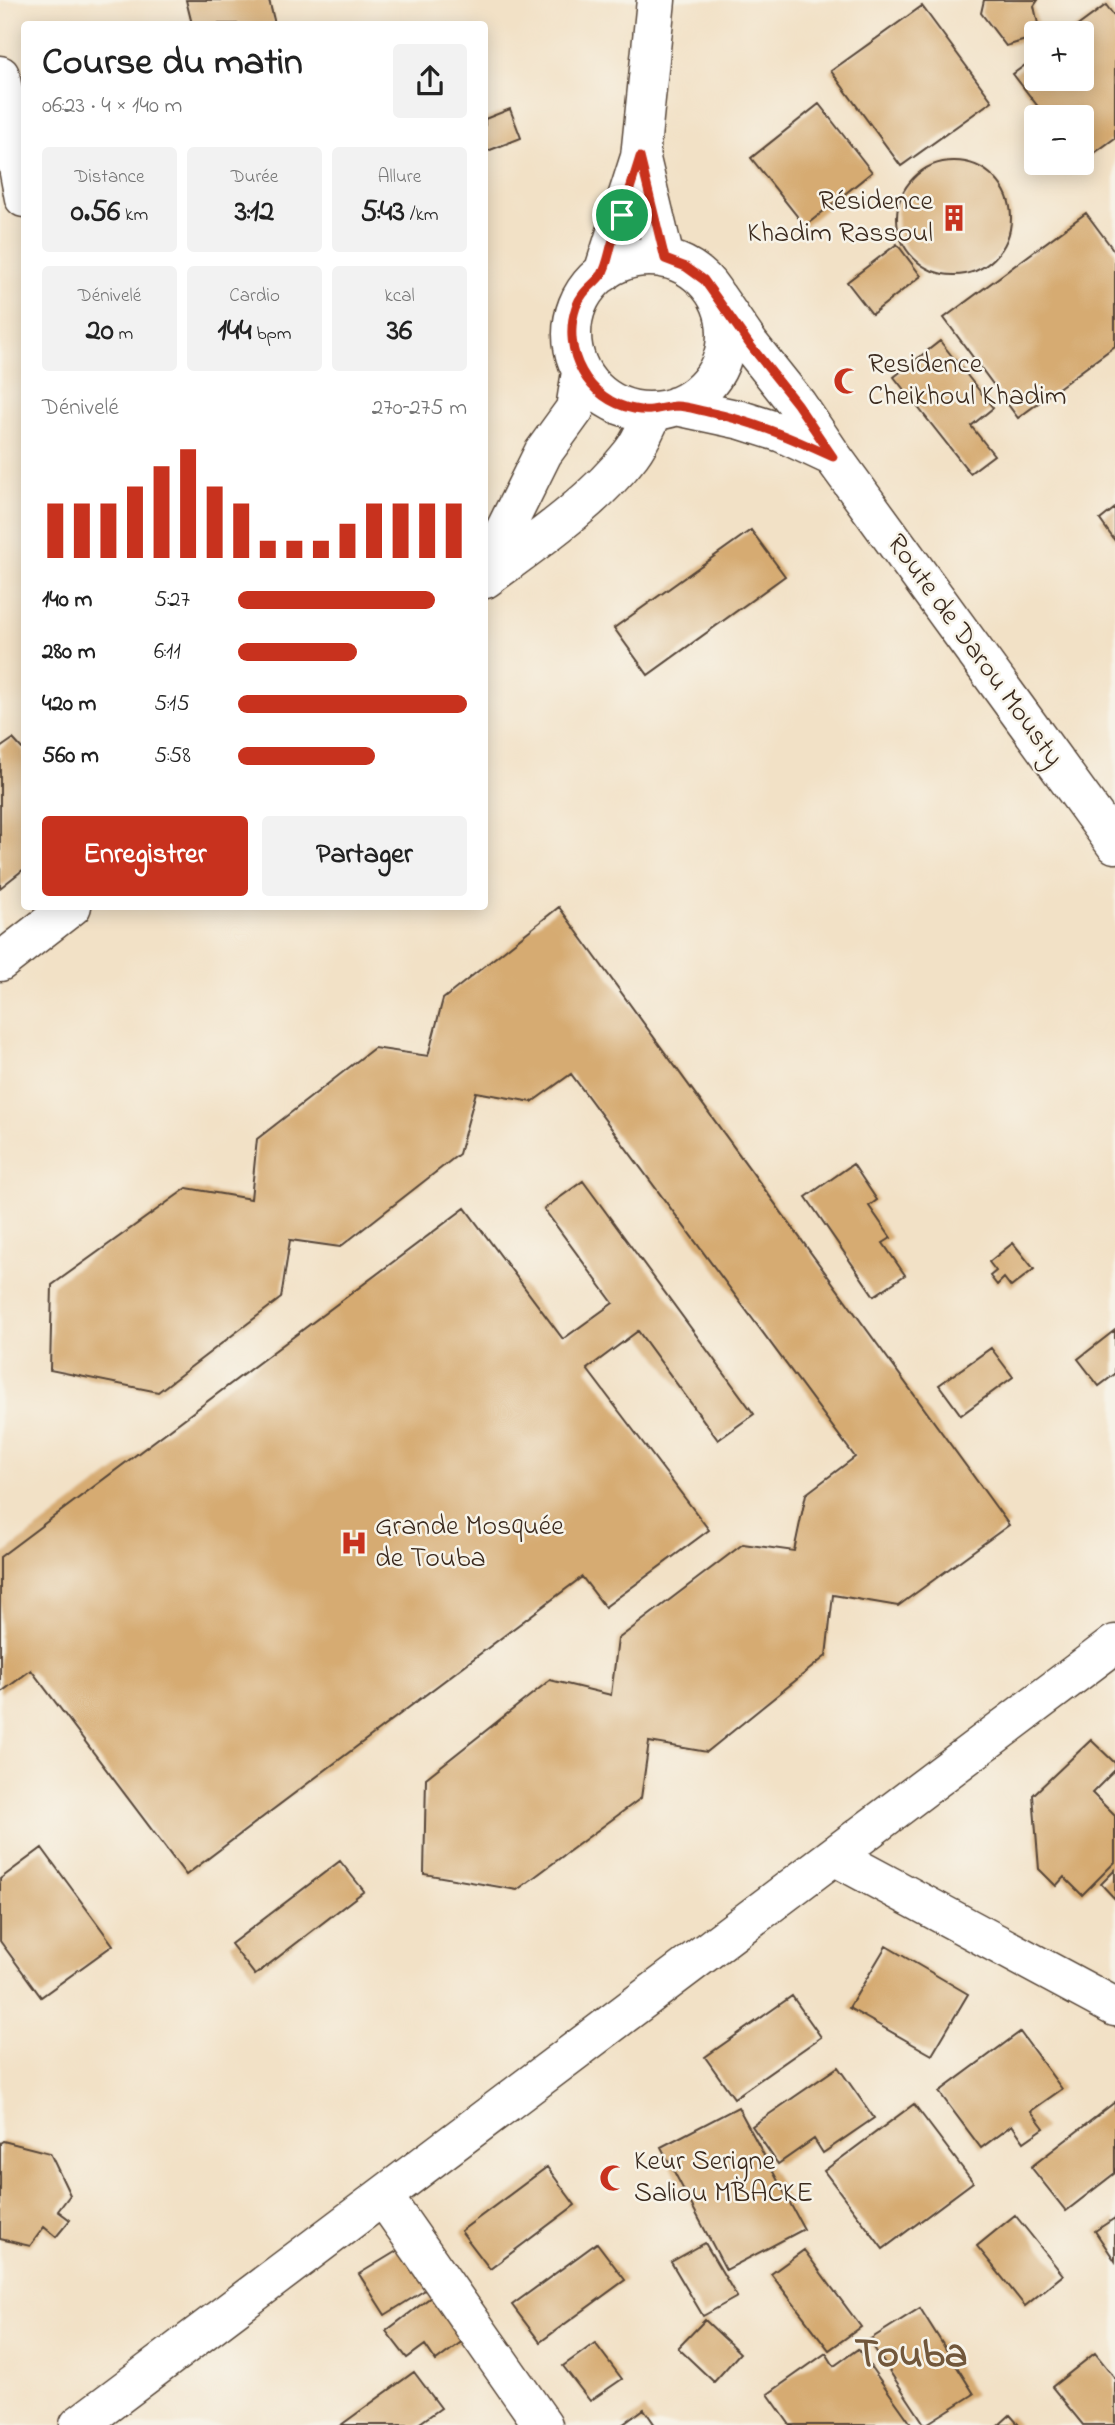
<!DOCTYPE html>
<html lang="fr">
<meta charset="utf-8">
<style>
:root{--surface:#fff;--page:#f2f2f2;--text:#222;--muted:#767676;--accent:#c8321e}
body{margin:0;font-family:"Indie Flower",sans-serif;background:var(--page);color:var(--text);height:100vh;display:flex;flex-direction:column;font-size:26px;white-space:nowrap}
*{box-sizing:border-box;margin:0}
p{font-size:23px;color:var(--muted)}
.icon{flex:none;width:38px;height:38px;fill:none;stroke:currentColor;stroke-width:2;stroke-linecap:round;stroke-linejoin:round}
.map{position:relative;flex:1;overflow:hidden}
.sheet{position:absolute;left:21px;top:21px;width:467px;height:889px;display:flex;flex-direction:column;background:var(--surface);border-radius:7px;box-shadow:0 4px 18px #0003}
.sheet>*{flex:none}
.fabs{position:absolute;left:1024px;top:21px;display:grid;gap:14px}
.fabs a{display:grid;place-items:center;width:70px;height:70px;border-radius:7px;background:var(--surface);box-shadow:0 4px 18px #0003;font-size:35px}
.pin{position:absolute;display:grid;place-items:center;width:60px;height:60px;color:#fff;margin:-30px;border:4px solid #fff;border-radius:50%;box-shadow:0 2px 7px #0007}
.round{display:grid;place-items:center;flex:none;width:74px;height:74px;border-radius:7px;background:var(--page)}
.summary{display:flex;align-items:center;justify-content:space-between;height:119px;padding:0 21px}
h1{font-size:38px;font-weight:800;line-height:52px}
.figures{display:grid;grid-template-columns:repeat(3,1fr);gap:10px;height:119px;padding:7px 21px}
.figures div{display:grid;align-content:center;border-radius:7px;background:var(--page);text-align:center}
.figures b{font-size:30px;font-weight:800}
.figures small{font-size:19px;font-weight:400}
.figures p{font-size:19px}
.chart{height:196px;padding:14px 21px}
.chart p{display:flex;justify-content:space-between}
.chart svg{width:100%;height:126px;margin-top:7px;stroke:var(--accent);stroke-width:6}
.button{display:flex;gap:14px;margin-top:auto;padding:14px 21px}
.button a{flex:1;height:80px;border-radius:7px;background:var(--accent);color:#fff;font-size:28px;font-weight:800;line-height:80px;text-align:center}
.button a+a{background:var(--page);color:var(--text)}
ul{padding:0 21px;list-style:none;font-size:23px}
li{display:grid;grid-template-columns:112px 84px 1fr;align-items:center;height:52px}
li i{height:18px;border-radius:9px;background:var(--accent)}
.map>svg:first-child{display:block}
</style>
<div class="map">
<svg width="1115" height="2425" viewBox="0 0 1115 2425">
<rect width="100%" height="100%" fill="#f7f3e8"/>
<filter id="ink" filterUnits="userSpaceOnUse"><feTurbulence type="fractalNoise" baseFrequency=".0143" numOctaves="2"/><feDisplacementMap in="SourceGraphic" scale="14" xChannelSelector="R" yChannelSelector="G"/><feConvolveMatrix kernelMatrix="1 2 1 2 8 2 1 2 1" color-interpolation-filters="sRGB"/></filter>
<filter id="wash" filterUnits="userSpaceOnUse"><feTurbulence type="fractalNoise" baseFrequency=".00686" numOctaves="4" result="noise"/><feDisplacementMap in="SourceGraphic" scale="28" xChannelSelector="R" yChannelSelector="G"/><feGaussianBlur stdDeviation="1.57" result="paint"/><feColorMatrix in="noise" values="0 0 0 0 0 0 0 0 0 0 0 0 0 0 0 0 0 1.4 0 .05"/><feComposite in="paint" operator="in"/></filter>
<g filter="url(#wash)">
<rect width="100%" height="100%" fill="#f2e1c6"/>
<g id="blocks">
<path fill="#d6ab72" d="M186,0H269L275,24H192Z
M984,0H1038L1034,6L1040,33H1036V37L1006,46L981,13Z
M1106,5L1115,17V138L1082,162V117H1046L1013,74L1036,57V79H1082V33H1068Z
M922,6L992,101L901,166L831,71Z
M819,104L872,172L805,226L751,158Z
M510,109L521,138L485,152V119Z
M897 218a57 57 0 1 1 114 0a57 57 0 1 1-114 0Z
M1086,213L1115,252V346L1018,418L944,318Z
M897,244L921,276L872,314L847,282Z
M940,341L993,408L971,426L994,455L970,473L894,377Z
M1115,508V541L1100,520Z
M751,530L785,576L648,675L614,628Z
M13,739L24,751V869L0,888V748Z
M559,907L1009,1525L898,1606L833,1595L826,1656L707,1752L649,1742L641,1798L517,1890L424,1874L426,1778L550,1680L611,1695L618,1639L743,1544L794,1551L806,1494L855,1457L571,1074L532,1102L476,1092L459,1154L340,1247L290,1240L281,1298L158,1392L50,1370L52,1285L187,1188L251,1199L257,1139L374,1048L428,1056L443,999Z
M853,1164L877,1200L869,1206L891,1238L883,1243L905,1275L874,1296L806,1197Z
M583,1181L754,1414L718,1440L638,1331L587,1369L709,1530L605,1607L582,1577L186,1875L31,1670L0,1693V1557L465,1208L563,1339L613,1303L544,1209Z
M1013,1243L1034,1269L1011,1287L1004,1278L997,1285L990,1276L996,1271L989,1262Z
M1115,1330V1374L1099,1386L1078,1359Z
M991,1348L1013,1377L961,1415L939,1385Z
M1091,1740L1115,1763V1770L1092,1793L1115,1816V1862L1082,1895L1064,1877L1056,1886L1039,1869L1033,1795Z
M42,1848L113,1945L41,1997L0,1941V1879Z
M340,1861L364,1891L255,1975L231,1944Z
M1115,1870V1899L1101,1884Z
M886,1946L968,1994L932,2055L849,2008Z
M792,1996L821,2037L734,2098L705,2057Z
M1020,2032L1062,2089L1031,2111L1044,2128L1024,2142L1012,2125L981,2148L939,2092Z
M838,2067L874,2118L823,2153L814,2139L778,2164L752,2126Z
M1115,2102V2173L1066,2211L1031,2167Z
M914,2104L973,2182L883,2249L824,2171Z
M738,2107L804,2229L726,2270L661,2147Z
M3,2141L50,2153L70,2195L58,2211L70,2220L56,2237L44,2227L30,2246L0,2239V2143Z
M547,2167L575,2205L490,2269L461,2231Z
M1015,2215L1063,2275L1025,2306L977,2246Z
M1115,2218V2261L1095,2231Z
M597,2243L625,2280L540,2342L512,2305Z
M705,2243L737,2297L703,2316L671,2262Z
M405,2246L430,2287L385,2315L359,2274Z
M804,2250L861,2327L829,2350L771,2274Z
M435,2294L468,2337L436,2361L425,2345L407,2358L386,2331Z
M920,2308L974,2394L925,2425L869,2340Z
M705,2320L740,2353L714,2382L678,2348Z
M595,2343L622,2379L590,2401L563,2366Z
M858,2349L912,2425H790L768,2394L826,2353L834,2366Z
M1095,2353L1115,2378V2425H1083L1052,2387Z
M414,2372L441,2408L417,2425H341Z
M644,2409L655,2425H622Z
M1010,2415L1019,2425H999Z"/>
</g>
</g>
<g filter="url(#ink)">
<use href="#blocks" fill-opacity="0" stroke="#564537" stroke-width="2"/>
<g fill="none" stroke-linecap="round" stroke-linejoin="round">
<defs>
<path id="minor" d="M0,75L24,198
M834,1856L1115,2007
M383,2196L543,2425
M79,2425L1115,1644"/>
<path id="major" d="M641,159L665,259
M572 334a77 77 0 1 1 154 0a77 77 0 1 1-154 0Z
M603,273L640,157L656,0
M717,297L750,345L797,404L833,457L1115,844
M676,406L741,420L782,433L831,456
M485,570L543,453L575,409L581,372
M485,579C535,542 593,503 631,454C641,441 647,425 654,411
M0,962L72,906"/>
</defs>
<use href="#minor" stroke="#564537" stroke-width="41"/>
<use href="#major" stroke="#564537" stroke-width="41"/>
<use href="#minor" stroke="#fff" stroke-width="38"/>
<use href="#major" stroke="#fff" stroke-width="38"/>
</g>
</g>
<g fill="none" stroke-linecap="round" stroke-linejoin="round" filter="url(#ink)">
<defs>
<path id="route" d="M640,157L665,259L686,267L704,280L750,345L797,404L833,457C792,438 752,421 708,412C698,410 686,406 676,406C661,407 652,413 634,409C588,401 561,351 576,307C582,290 593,286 602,274C607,266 609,253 612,243C622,215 631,186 640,157Z"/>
</defs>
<use href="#route" stroke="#fff" stroke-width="14"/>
<use href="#route" stroke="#c8321e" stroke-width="9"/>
</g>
<defs>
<symbol id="building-bare" viewBox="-9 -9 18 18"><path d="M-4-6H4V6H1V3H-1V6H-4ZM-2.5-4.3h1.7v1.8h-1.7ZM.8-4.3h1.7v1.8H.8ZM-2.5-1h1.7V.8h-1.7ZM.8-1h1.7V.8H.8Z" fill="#c8321e" stroke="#f7f3e8" stroke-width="2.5" paint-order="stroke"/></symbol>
<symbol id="mosque-bare" viewBox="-9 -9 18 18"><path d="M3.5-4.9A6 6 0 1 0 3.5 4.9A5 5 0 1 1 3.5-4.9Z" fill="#c8321e" stroke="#f7f3e8" stroke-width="2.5" paint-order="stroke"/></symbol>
<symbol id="hospital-bare" viewBox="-9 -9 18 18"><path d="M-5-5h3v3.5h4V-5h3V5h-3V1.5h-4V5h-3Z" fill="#c8321e" stroke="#f7f3e8" stroke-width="2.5" paint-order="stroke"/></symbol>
</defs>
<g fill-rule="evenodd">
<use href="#building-bare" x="935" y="199" width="38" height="38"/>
<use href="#mosque-bare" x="828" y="362" width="38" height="38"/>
<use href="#hospital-bare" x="335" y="1524" width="38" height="38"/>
<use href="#mosque-bare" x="594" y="2159" width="38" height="38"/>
</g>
<g text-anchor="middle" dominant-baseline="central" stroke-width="5" stroke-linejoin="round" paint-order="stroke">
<g font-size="28" fill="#3b2a1e" stroke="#f7f3e8" text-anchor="start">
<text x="933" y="202" text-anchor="end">Résidence<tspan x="933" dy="32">Khadim Rassoul</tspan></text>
<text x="868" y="365">Residence<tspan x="868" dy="32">Cheikhoul Khadim</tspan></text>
<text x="375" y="1527">Grande Mosquée<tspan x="375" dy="32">de Touba</tspan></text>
<text x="634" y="2162">Keur Serigne<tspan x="634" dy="32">Saliou MBACKE</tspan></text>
</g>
<g font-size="28" fill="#3b2a1e" stroke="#f7f3e8">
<text transform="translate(974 651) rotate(54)">Route de Darou Mousty</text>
</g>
<g font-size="42" font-weight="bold" fill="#71573b" stroke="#f7f3e8">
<text x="911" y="2355">Touba</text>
</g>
</g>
</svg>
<div class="fabs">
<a>+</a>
<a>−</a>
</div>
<div class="pin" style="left:622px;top:215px;background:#1e9e55"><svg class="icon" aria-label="arrive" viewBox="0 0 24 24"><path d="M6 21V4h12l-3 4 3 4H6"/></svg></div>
<section class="sheet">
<div class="summary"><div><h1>Course du matin</h1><p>06:23 · 4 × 140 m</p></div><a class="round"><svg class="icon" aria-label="share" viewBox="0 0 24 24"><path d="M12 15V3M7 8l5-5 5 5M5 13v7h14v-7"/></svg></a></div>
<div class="figures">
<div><p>Distance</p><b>0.56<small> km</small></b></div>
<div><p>Durée</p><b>3:12</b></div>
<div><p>Allure</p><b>5:43<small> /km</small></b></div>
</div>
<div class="figures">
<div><p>Dénivelé</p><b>20<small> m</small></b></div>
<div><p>Cardio</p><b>144<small> bpm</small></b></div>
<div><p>kcal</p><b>36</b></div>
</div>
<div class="chart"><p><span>Dénivelé</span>270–275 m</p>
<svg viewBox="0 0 160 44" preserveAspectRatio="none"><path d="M5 44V25M15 44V25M25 44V25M35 44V19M45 44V12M55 44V6M65 44V19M75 44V25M85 44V38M95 44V38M105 44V38M115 44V32M125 44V25M135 44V25M145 44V25M155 44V25"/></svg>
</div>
<ul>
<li><b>140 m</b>5:27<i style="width:86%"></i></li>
<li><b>280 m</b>6:11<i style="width:52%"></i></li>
<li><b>420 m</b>5:15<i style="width:100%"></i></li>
<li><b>560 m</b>5:58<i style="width:60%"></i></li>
</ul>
<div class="button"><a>Enregistrer</a><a>Partager</a></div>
</section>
</div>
